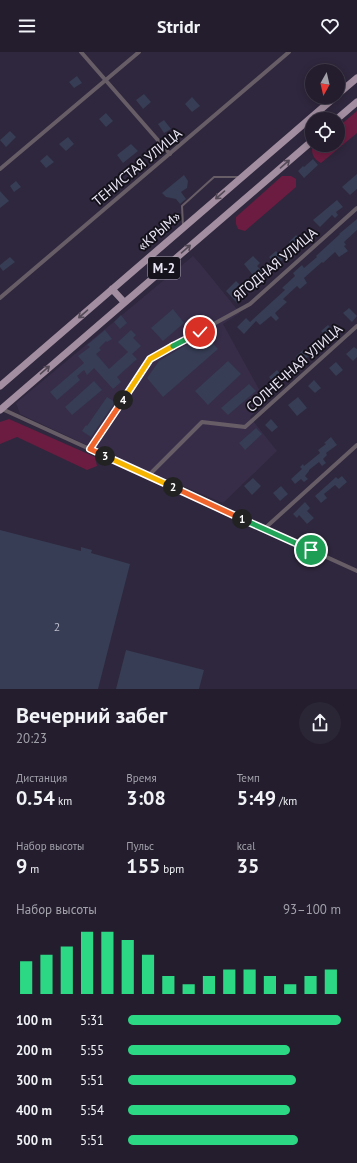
<!DOCTYPE html>
<html lang="ru">
<meta charset="utf-8">
<style>
:root{--surface:#231d2e;--page:#2b2636;--text:#f1f3f6;--muted:#a3a2aa;--line:#403b4a;--accent:#2cd884}
body{margin:0;font-family:"PT Sans",sans-serif;background:var(--page);color:var(--text);height:100vh;display:flex;flex-direction:column;font-size:15px;white-space:nowrap}
*{box-sizing:border-box;margin:0}
p{font-size:13px;color:var(--muted)}
.icon{flex:none;width:22px;height:22px;fill:none;stroke:currentColor;stroke-width:2;stroke-linecap:round;stroke-linejoin:round}
.map{position:relative;height:637px;overflow:hidden}
.side{display:flex;flex-direction:column;background:var(--surface);flex:1}
.side>*{flex:none}
.needle{width:26px;rotate:188deg}
.controls{position:absolute;left:305px;top:12px;display:grid;gap:8px}
.controls a{display:grid;place-items:center;width:40px;height:40px;border-radius:50%;background:var(--surface);box-shadow:0 2px 10px #0003,0 0 0 1px var(--line);font-size:20px}
.pin{position:absolute;display:grid;place-items:center;width:34px;height:34px;color:#fff;margin:-17px;border:2px solid #fff;border-radius:50%;box-shadow:0 1px 4px #0007}
.km{position:absolute;width:20px;height:20px;margin:-10px;border-radius:50%;background:#222;color:#fff;font-size:11px;line-height:20px;text-align:center}
.round{display:grid;place-items:center;flex:none;width:42px;height:42px;border-radius:21px;background:var(--page)}
.headline{display:flex;align-items:center;justify-content:space-between;height:68px;padding:0 16px}
h1{font-size:22px;font-weight:700;line-height:30px}
.stats{display:grid;grid-template-columns:repeat(3,1fr);gap:6px;height:68px;padding:4px 16px}
.stats div{display:grid;align-content:center}
.stats b{font-size:20px;font-weight:700}
.stats small{font-size:11px;font-weight:400}
.stats p{font-size:11px}
.chart{height:112px;padding:8px 16px}
.chart p{display:flex;justify-content:space-between}
.chart svg{width:100%;height:72px;margin-top:4px;stroke:var(--accent);stroke-width:6}
ul{padding:0 16px;list-style:none;font-size:13px}
li{display:grid;grid-template-columns:64px 48px 1fr;align-items:center;height:30px}
li i{height:10px;border-radius:5px;background:var(--accent)}
header{display:flex;justify-content:space-between;align-items:center;height:52px;padding:0 16px;background:var(--surface);font-size:18px;font-weight:700}
.map>svg:first-child{display:block}
</style>
<header><svg class="icon" aria-label="menu" viewBox="0 0 24 24"><path d="M4 6h16M4 12h16M4 18h16"/></svg>Stridr<svg class="icon" aria-label="heart" viewBox="0 0 24 24"><path d="M12 20l-8-8c-3-5 5-10 8-4 3-6 11-1 8 4z"/></svg></header>
<div class="map">
<svg width="357" height="637" viewBox="0 0 357 637">
<rect width="100%" height="100%" fill="#2f273d"/>
<path fill="#372d49" d="M193,204L202,214L240,261L223,272L266,350L250,365L277,399L223,451L93,396L20,362L16,351Z"/>
<path fill="#6c1c40" d="M357,59V81L321,111C315,108 312,104 312,97L317,93H338V75Z
M282,124H291L296,127V135L245,179L238,177L236,172V165Z
M9,367L95,405L97,414L87,418L17,385L0,392V370Z"/>
<path fill="#363d54" d="M77,24L82,31L74,36L69,30Z
M144,42L151,50L143,57L136,48Z
M192,45L200,54L192,60L185,52Z
M106,61L113,69L106,75L99,67Z
M164,68L171,77L164,81L158,72Z
M10,79L16,85L6,95L0,88Z
M68,85L74,92L66,99L59,92Z
M131,92L138,99L123,111L117,103Z
M47,103L54,110L46,116L40,109Z
M313,107L318,113L304,126L298,119L303,114L304,115Z
M357,122V137L350,143L342,135Z
M184,123L188,129L187,136L181,140L186,147L180,152L176,147L166,145L162,141Z
M16,129L21,135L14,140L10,134Z
M0,139L9,149L0,156Z
M337,148L343,155L336,160L338,163L335,166L332,163L320,175L313,168Z
M357,167V178L344,190L346,193L344,194L348,199L339,205L335,200L323,211L322,210L304,226L307,231L300,237L297,234L283,247L287,250L275,261L279,266L276,269L271,264L260,273L256,269L244,282L237,275L246,266L250,270L263,258L285,238L282,236L295,224L293,221L302,213L304,216L317,205L316,204L340,182H339Z
M296,183L303,190L296,197L289,190Z
M276,199L283,207L276,214L269,205Z
M253,204L260,211L257,214L267,224L259,231L244,212Z
M10,205L15,210L3,219L0,215V213Z
M236,229L240,233L236,236L244,245L237,251L226,239Z
M349,256L357,264L352,270L343,261Z
M173,257L184,271L163,289L151,276Z
M121,263L127,271L120,277L114,270Z
M328,273L334,280L331,282L334,286L331,289L321,279Z
M105,278L112,287L107,290L106,289L99,296L101,298L96,302L109,317L128,300L118,290L131,278L136,283L133,286L141,294L132,302L137,307L117,325L121,330L113,337L94,316L87,323L84,318L77,324L80,328L57,348L50,340L84,311L78,304L90,295L87,293Z
M205,282L218,297L163,345L147,326L159,309Z
M315,292L320,298L313,305L311,302L302,310L296,304L303,298L306,301Z
M354,295L357,297V305L353,309L346,302Z
M228,309L241,322L208,353L195,339Z
M336,310L343,318L336,324L329,316Z
M277,318L282,324L281,325L283,327L279,331L277,329L274,331L269,325Z
M314,328L321,336L315,341L308,334Z
M94,329L102,338L72,363L65,355Z
M249,332L256,339L228,363L221,356Z
M107,345L115,350L91,385L82,379L86,373L87,374Z
M298,345L307,356L297,364L288,353Z
M271,367L278,375L272,380L265,373Z
M256,376L262,382L245,398L239,391Z
M331,385L337,393L326,401L327,403L323,407L326,411L322,414L319,410L309,418V419L305,424L308,427L304,430L301,427L295,432L291,427L302,417L300,415L303,412L304,414L320,401L318,398L326,392L324,391Z
M342,424L347,430L339,437L335,433L324,442L327,446L321,451L315,444L336,425L338,427Z
M253,426L261,434L252,443L244,434Z
M281,434L288,442L280,449L273,441Z
M305,450L310,456L307,459L314,466L307,472L299,463L297,466L293,462Z
M0,478L81,499V495L92,498L91,501L130,512L98,637H0Z
M126,598L204,618L199,637H116Z"/>
<g fill="none" stroke-linecap="round" stroke-linejoin="round">
<path stroke="#675d66" stroke-width="2" d="M183,174L182,154L214,125H239"/>
<path stroke="#675d66" stroke-width="4" d="M81,0L170,102
M0,117L139,0
M0,246L289,0
M2,357L357,519
M90,397L150,307L250,252L357,156
M148,424L202,370L245,375L357,274
M264,477L357,393"/>
<path stroke="#a28ea0" stroke-width="7" d="M338,42L357,26
M337,67L357,50
M112,237L124,250
M0,334L335,45
M0,358L312,89"/>
</g>
<defs><path id="oneway-shaft" d="M-6 0H5M1.5-3L5.5 0L1.5 3" fill="none" stroke-width="1.6" stroke-linecap="round" stroke-linejoin="round"/></defs>
<g stroke="#544a57">
<use href="#oneway-shaft" transform="translate(285 112) rotate(-41)"/>
<use href="#oneway-shaft" transform="translate(220 143) rotate(139)"/>
<use href="#oneway-shaft" transform="translate(186 197) rotate(-41)"/>
<use href="#oneway-shaft" transform="translate(83 262) rotate(139)"/>
<use href="#oneway-shaft" transform="translate(45 318) rotate(-41)"/>
</g>
<g fill="none" stroke-linecap="round" stroke-linejoin="round">
<defs>
<path id="split-1" d="M242,467L311,498"/>
<path id="split-2" d="M173,435L242,467"/>
<path id="split-3" d="M105,404L173,435"/>
<path id="split-4" d="M105,404L90,397L123,348"/>
<path id="split-5" d="M123,348L150,307L173,294"/>
<path id="split-6" d="M173,294L200,280"/>
</defs>
<use href="#split-1" stroke="#fff" stroke-width="8"/>
<use href="#split-2" stroke="#fff" stroke-width="8"/>
<use href="#split-3" stroke="#fff" stroke-width="8"/>
<use href="#split-4" stroke="#fff" stroke-width="8"/>
<use href="#split-5" stroke="#fff" stroke-width="8"/>
<use href="#split-6" stroke="#fff" stroke-width="8"/>
<use href="#split-1" stroke="#22a559" stroke-width="5"/>
<use href="#split-2" stroke="#f0652b" stroke-width="5"/>
<use href="#split-3" stroke="#f5b400" stroke-width="5"/>
<use href="#split-4" stroke="#f0652b" stroke-width="5"/>
<use href="#split-5" stroke="#f5b400" stroke-width="5"/>
<use href="#split-6" stroke="#22a559" stroke-width="5"/>
</g>
<g text-anchor="middle" dominant-baseline="central" stroke-width="4" stroke-linejoin="round" paint-order="stroke">
<g font-size="12" fill="#bebccd">
<text x="57" y="574">2</text>
</g>
<rect fill="#15121c" stroke="#aba6b4" stroke-width="1" x="148" y="205" width="32" height="22" rx="3"/>
<g font-size="13" font-weight="bold" fill="#ebe6f5">
<text x="164" y="216">М-2</text>
</g>
<g font-size="14" fill="#ebe6f5" stroke="#15121c">
<text transform="translate(137 115) rotate(-40)">ТЕНИСТАЯ УЛИЦА</text>
<text transform="translate(159 179) rotate(-41)">«КРЫМ»</text>
<text transform="translate(275 212) rotate(-40)">ЯГОДНАЯ УЛИЦА</text>
<text transform="translate(294 316) rotate(-42)">СОЛНЕЧНАЯ УЛИЦА</text>
</g>
</g>
</svg>
<div class="controls">
<a><svg class="needle" viewBox="-14 -14 28 28"><path d="M0-13l5 13h-10z" fill="#e53935"/><path d="M0 13l5-13h-10z" fill="#a3a2aa"/></svg></a>
<a><svg class="icon" aria-label="locate" viewBox="0 0 24 24"><circle cx="12" cy="12" r="6"/><path d="M12 2v4M12 18v4M2 12h4M18 12h4"/></svg></a>
</div>
<div class="pin" style="left:311px;top:498px;background:#1e9e55"><svg class="icon" aria-label="arrive" viewBox="0 0 24 24"><path d="M6 21V4h12l-3 4 3 4H6"/></svg></div>
<div class="pin" style="left:200px;top:280px;background:#d93025"><svg class="icon" aria-label="check" viewBox="0 0 24 24"><path d="M5 12l5 5 9-10"/></svg></div>
<b class="km" style="left:242px;top:467px">1</b>
<b class="km" style="left:173px;top:435px">2</b>
<b class="km" style="left:105px;top:404px">3</b>
<b class="km" style="left:123px;top:348px">4</b>
</div>
<section class="side">
<div class="headline"><div><h1>Вечерний забег</h1><p>20:23</p></div><a class="round"><svg class="icon" aria-label="share" viewBox="0 0 24 24"><path d="M12 15V3M7 8l5-5 5 5M5 13v7h14v-7"/></svg></a></div>
<div class="stats">
<div><p>Дистанция</p><b>0.54<small> km</small></b></div>
<div><p>Время</p><b>3:08</b></div>
<div><p>Темп</p><b>5:49<small> /km</small></b></div>
</div>
<div class="stats">
<div><p>Набор высоты</p><b>9<small> m</small></b></div>
<div><p>Пульс</p><b>155<small> bpm</small></b></div>
<div><p>kcal</p><b>35</b></div>
</div>
<div class="chart"><p><span>Набор высоты</span>93–100 m</p>
<svg viewBox="0 0 160 44" preserveAspectRatio="none"><path d="M5 44V24M15 44V20M25 44V15M35 44V6M45 44V6M55 44V11M65 44V20M75 44V33M85 44V38M95 44V33M105 44V29M115 44V29M125 44V33M135 44V38M145 44V33M155 44V29"/></svg>
</div>
<ul>
<li><b>100 m</b>5:31<i style="width:100%"></i></li>
<li><b>200 m</b>5:55<i style="width:76%"></i></li>
<li><b>300 m</b>5:51<i style="width:79%"></i></li>
<li><b>400 m</b>5:54<i style="width:76%"></i></li>
<li><b>500 m</b>5:51<i style="width:80%"></i></li>
</ul>
</section>
